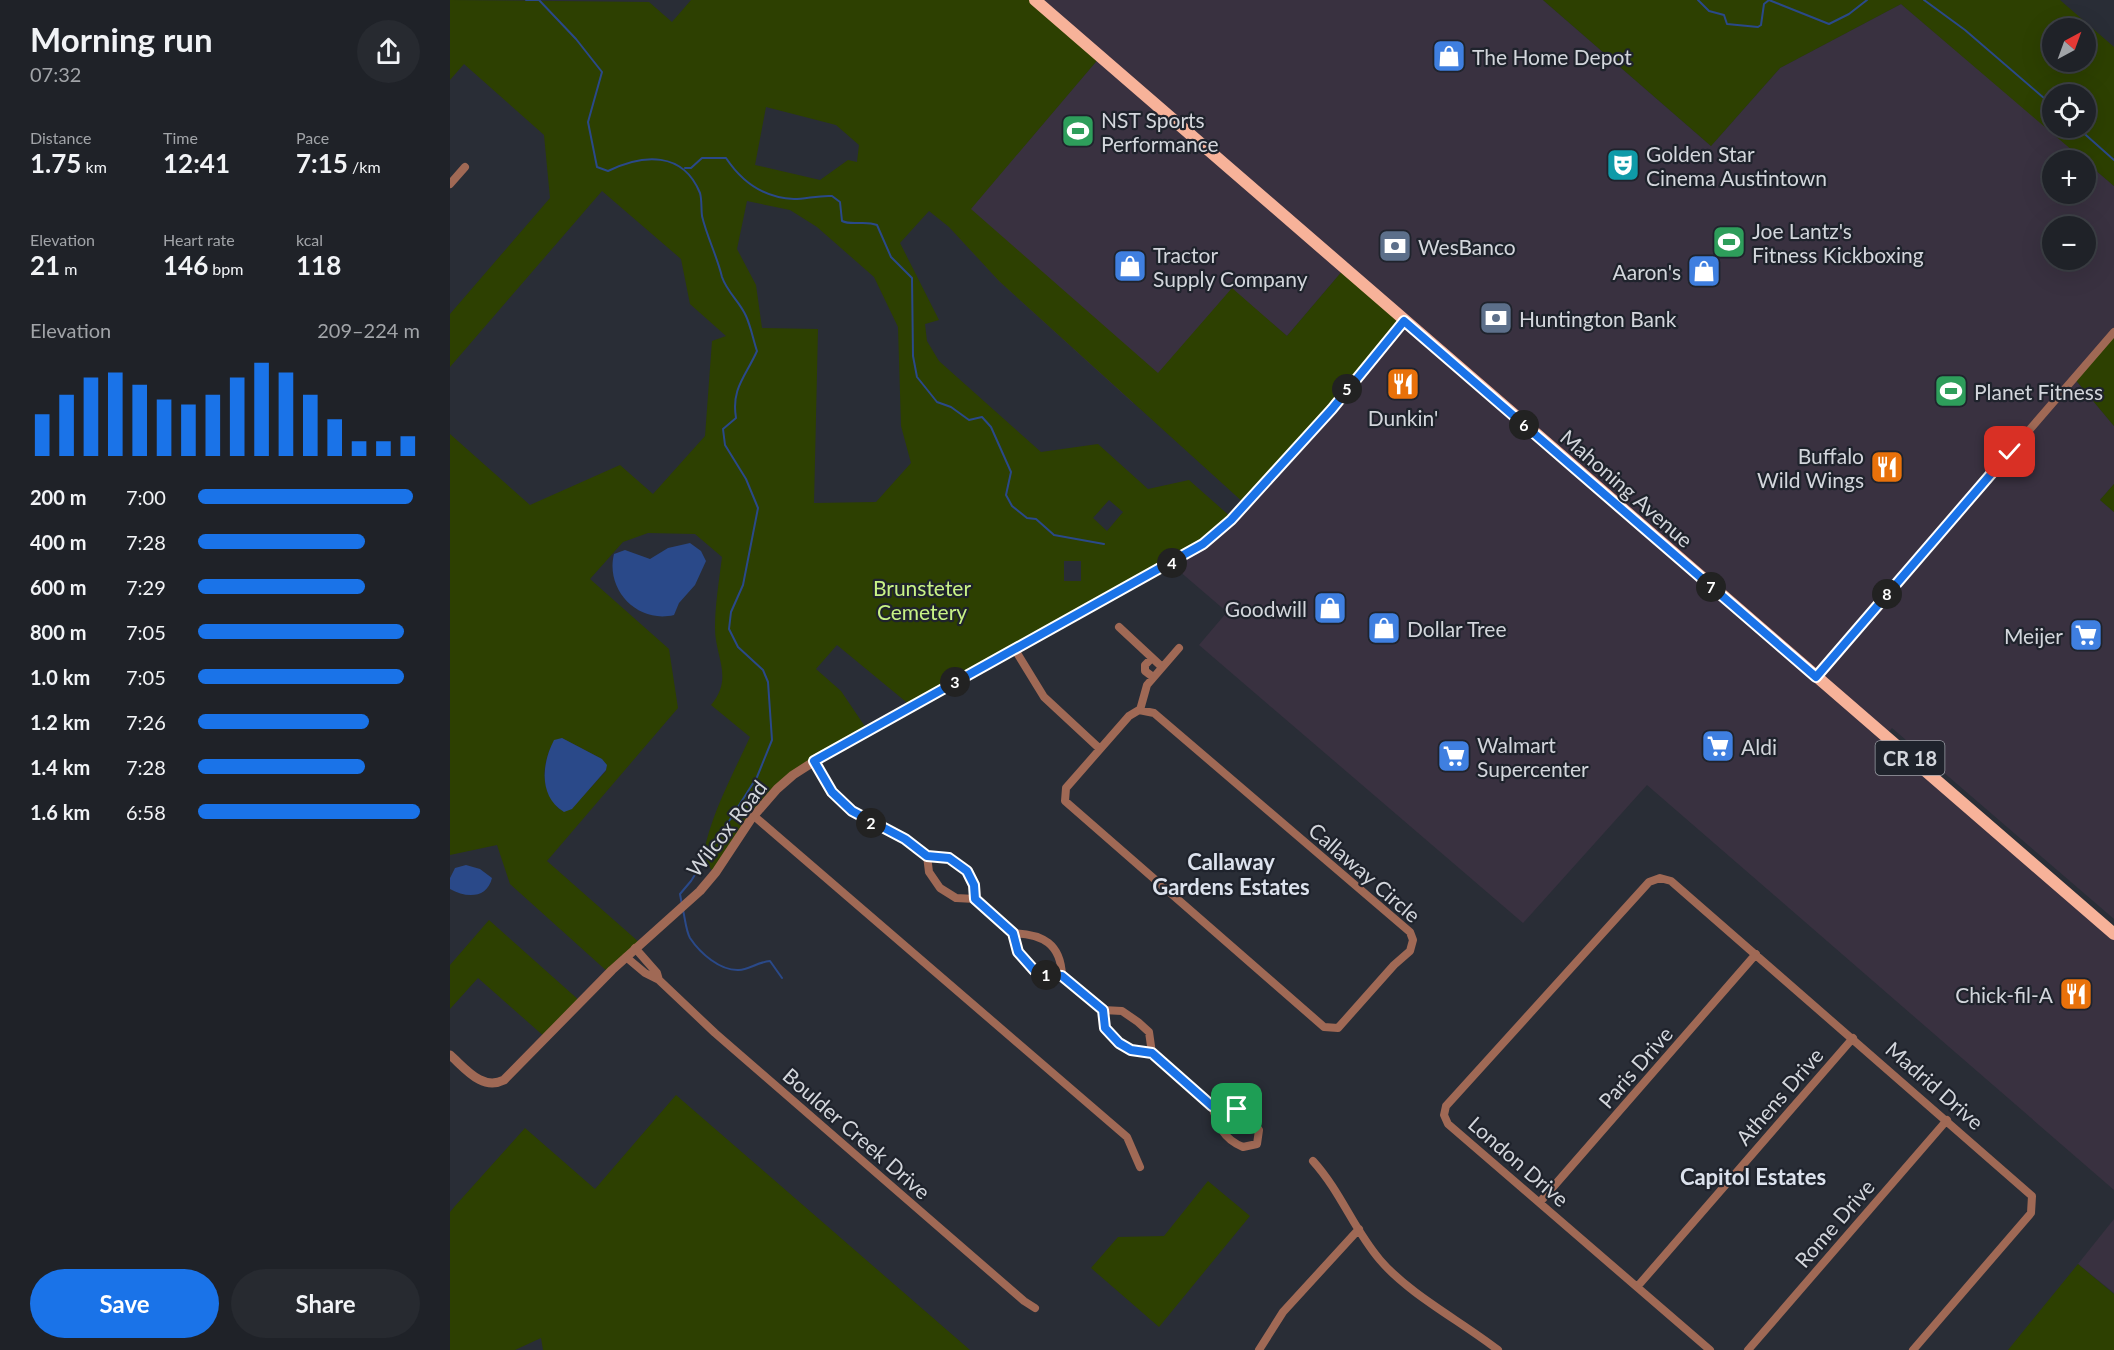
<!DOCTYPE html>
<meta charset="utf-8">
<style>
:root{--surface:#1f2228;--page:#272a30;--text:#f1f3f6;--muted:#a1a4a8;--line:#3c3f45;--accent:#1a73e8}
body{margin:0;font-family:Lato,sans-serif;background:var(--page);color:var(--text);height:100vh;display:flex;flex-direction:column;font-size:22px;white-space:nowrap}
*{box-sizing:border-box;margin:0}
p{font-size:20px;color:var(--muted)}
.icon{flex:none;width:33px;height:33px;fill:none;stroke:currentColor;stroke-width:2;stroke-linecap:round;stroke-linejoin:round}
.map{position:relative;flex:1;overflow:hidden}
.drawer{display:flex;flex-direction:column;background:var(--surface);width:450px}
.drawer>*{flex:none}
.needle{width:39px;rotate:41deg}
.controls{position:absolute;left:1592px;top:18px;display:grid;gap:12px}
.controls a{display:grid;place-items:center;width:54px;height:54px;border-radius:50%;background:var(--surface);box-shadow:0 6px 24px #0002,0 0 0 2px var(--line);font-size:30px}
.pin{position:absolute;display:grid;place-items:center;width:51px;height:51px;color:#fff;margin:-26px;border-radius:12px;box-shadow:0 3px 9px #0006}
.km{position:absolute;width:30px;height:30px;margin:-15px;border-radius:50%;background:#222;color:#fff;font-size:16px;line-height:30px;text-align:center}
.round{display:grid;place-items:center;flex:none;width:63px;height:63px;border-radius:32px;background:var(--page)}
.summary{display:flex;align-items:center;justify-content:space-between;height:102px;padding:0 30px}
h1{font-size:33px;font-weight:700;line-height:45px}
.stats{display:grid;grid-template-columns:repeat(3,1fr);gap:9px;height:102px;padding:6px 30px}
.stats div{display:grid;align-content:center}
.stats b{font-size:26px;font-weight:700}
.stats small{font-size:16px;font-weight:400}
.stats p{font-size:16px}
.chart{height:168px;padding:12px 30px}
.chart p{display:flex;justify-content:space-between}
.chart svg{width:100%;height:108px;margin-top:6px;stroke:var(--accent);stroke-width:6}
.cta{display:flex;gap:12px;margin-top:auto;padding:12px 30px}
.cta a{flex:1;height:69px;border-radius:36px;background:var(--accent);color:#fff;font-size:24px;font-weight:700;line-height:69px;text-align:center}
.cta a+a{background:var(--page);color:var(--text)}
ul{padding:0 30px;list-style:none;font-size:20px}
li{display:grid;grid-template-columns:96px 72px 1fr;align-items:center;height:45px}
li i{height:15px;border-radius:8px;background:var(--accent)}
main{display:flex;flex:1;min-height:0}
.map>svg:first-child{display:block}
</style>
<main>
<section class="drawer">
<div class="summary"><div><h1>Morning run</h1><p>07:32</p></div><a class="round"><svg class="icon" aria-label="share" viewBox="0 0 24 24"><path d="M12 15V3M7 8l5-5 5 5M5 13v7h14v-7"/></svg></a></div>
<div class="stats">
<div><p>Distance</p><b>1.75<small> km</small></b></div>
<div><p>Time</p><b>12:41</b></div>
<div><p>Pace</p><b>7:15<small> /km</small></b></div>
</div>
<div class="stats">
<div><p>Elevation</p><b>21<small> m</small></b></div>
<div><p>Heart rate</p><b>146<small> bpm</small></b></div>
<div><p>kcal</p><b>118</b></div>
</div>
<div class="chart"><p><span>Elevation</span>209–224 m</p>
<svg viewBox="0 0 160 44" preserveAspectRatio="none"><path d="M5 44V27M15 44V19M25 44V12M35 44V10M45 44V15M55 44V21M65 44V23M75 44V19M85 44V12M95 44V6M105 44V10M115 44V19M125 44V29M135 44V38M145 44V38M155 44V36"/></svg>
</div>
<ul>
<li><b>200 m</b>7:00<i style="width:97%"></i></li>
<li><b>400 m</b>7:28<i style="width:75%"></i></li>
<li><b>600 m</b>7:29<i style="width:75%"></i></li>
<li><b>800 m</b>7:05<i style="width:93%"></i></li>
<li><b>1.0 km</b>7:05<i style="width:93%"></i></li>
<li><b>1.2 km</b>7:26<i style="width:77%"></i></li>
<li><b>1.4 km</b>7:28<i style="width:75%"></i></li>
<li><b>1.6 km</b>6:58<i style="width:100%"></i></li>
</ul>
<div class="cta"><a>Save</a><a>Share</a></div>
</section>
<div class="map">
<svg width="1664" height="1350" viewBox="0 0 1664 1350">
<rect width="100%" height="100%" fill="#292d36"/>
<path fill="#393140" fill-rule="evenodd" d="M585,0H1093L1261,146L1330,68L1451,4L1635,160H1602V194H1635V161L1664,186V332L1624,378L1664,426V484L1650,500L1664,512V919L1442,728L1435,736L1664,934V1190L1197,785L1073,923L749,645L777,612L721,564L795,504L894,269L837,336L782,289L683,403L549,281L502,230L650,57ZM1602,226H1635V260H1602Z
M1664,1219V1293L1628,1264Z"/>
<path fill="#2d4001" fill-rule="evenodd" d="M0,0L199,2L222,22L241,0H585L650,57L521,209L708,373L782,288L837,336L894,269L954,321L795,504L549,281L499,227L479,211L450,243L489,320L475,324L477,341L489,361L591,452L648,444L698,489L739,480L782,518L767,532L461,706L387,645L366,669L391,691L418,731L327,789L264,874L253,856C261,814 282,776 300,737L261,705C284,678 265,657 265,628C265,605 269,581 272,557L245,534L198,533L173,542L140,579L219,649L228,708L97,861L190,943L159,973L60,884L47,845L0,855V434L80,505L170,465L203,494L255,436L262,341L276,336L240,304L231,259L152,191L0,367V314L100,198L94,135L14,64L0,80ZM316,107L386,125L409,145L407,162L398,160L370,180L305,165ZM297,201L340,210L367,227L424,277L448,327L451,426L461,463L426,502L364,503L368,329L312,328L306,285L287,249ZM659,500L673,512L657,531L643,518ZM614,561H631V581H614ZM112,738L152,759L156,771L122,808L109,809C90,788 91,765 104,741Z
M1093,0H1610L1664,47V186L1451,4L1330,68L1261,146ZM1602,28H1635V62H1602ZM1602,94H1635V128H1602Z
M1664,332V426L1624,378Z
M1664,484V512L1650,500Z
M39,920L131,1002L96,1038L28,978L0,1009V965Z
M226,1095L520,1350H93L91,1338L65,1350H0V1212L5,1206L75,1128L145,1189Z
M758,1181L800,1216L709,1327L641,1268L668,1237L714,1236Z
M1628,1264L1664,1294V1350H1558Z"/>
<path fill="#2a4989" d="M240,543L251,551L256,561L245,585L229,603L224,615C188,624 155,590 164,554L175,550L200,559L218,548Z
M112,738L152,759L157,765L156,770L122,809L114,812C88,796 92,763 104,740Z
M16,865L30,869L42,878C37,899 16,898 0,889V878L5,868Z"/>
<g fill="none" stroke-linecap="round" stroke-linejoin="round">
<path stroke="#2a4989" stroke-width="2" d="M76,0H89L126,39L152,72L138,122L147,167L158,171C193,154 233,151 250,193C252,200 251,208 252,216C257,237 267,256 272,277C277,292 290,302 296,316C301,327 303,339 307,351C296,376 281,388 286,418L273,429L275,445L296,479L308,508L293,585L281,612L279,629L288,647L313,670L318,682L322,740L307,777L241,881L230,894L232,905
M1248,0L1259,11L1274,15L1277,24L1308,27L1311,25L1314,4L1319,0L1379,24L1399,14L1417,0
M1474,0L1515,30L1602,105
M1628,128L1664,160
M235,168H241L252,158H276C292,182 314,198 344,199C356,199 369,195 382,196L390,202L392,221C402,226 415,220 427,225L441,257L462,278L463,356L467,377L487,402L501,407L519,420L532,417L541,427L561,472L556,495L562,506L577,518L586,519L604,535L654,544
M233,910C235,918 236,931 240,938C250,953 270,971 289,970C298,970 308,962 320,961L332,978"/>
<path stroke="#a06955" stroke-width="8" d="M0,184L15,167
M669,627L712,667
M564,648L594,697L650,749
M702,658L695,665V671L703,677
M1366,677L1664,332
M689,710L704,713L960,932L963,940L960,951L944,965L888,1028L874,1027L615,801L616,788L679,716Z
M690,710L697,685L729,648
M364,761L382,792L402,811L455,839L477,856L499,858L517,871L524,885L525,899
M304,816L677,1137L690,1167
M477,856L479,872L490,888L506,898L525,899L563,933L568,952L584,970L596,976H612L653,1010L672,1011L688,1022L699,1032L702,1053
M563,933C593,934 611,944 612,976
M185,948L207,973L209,980L265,1033L574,1301L585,1308
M176,957L195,973L209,980
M653,1010L655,1028L661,1036L681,1050L702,1053L762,1106
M762,1106C782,1107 798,1112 809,1130L807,1144L793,1147C773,1139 768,1125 762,1106Z
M863,1161C891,1192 904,1230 930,1260C960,1295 1011,1321 1048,1350
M1090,1202L1306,954
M1187,1287L1403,1038
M809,1350L833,1312L909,1229
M1260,1350L998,1124L994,1115L996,1106L1199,882L1210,878L1221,881L1582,1196L1581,1213L1463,1350
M1298,1350L1497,1120"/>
<path stroke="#a06955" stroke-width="9" d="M0,1055C16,1069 32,1091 54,1080L162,970L250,891L266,872L301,819L327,789L343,775L382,750L753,544L781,520L882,409L954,321"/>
<path stroke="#f7b299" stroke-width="12" d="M585,0L1664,934"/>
</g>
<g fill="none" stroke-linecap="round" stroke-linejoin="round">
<defs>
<path id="route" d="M787,1109L762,1106L702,1053L681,1050L669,1043L655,1028L653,1010L612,976L596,975L584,970L568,952L563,933L525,899L524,885L517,871L499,858L477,856L455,839L402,811L382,792L364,761L753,544L781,520L882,409L954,321L1366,677L1560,452"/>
</defs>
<use href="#route" stroke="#fff" stroke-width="12"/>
<use href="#route" stroke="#1a73e8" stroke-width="8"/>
</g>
<defs>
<symbol id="shop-square" viewBox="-11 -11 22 22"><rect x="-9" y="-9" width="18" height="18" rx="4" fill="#3f7fe0" stroke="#1f232c"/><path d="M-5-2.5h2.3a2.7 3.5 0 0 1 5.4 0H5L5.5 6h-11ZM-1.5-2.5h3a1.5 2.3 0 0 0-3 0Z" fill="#fff"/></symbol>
<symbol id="stadium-square" viewBox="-11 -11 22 22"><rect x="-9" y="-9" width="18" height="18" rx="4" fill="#2e9e5b" stroke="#1f232c"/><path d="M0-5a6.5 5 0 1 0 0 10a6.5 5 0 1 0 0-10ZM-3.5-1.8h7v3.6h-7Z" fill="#fff"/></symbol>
<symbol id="theatre-square" viewBox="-11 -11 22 22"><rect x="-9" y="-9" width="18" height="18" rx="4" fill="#0f9aa8" stroke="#1f232c"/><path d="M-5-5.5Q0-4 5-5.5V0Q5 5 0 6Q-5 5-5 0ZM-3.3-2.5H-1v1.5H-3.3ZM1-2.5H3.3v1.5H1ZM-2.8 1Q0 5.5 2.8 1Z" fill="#fff"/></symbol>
<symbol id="bank-square" viewBox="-11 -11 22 22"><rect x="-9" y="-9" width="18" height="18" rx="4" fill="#5c6f8a" stroke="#1f232c"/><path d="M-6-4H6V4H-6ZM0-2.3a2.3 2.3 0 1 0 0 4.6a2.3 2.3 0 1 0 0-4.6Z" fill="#fff"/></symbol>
<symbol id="restaurant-square" viewBox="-11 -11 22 22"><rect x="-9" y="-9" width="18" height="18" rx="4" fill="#e8710a" stroke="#1f232c"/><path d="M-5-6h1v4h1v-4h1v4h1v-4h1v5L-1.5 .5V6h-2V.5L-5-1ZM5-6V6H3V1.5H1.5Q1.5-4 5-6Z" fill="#fff"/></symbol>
<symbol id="supermarket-square" viewBox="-11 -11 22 22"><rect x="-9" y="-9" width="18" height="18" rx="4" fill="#3f7fe0" stroke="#1f232c"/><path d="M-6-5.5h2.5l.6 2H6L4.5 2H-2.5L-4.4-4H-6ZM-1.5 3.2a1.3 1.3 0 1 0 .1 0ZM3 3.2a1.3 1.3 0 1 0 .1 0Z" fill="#fff"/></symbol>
</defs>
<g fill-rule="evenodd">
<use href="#shop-square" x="980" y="37" width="38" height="38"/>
<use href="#stadium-square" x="609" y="112" width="38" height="38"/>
<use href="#theatre-square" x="1154" y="146" width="38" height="38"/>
<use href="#stadium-square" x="1260" y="223" width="38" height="38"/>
<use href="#bank-square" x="926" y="227" width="38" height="38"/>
<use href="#shop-square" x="661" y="247" width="38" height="38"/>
<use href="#shop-square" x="1235" y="252" width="38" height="38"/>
<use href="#bank-square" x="1027" y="299" width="38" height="38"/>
<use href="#restaurant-square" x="934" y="365" width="38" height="38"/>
<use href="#stadium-square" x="1482" y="372" width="38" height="38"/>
<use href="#restaurant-square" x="1418" y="448" width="38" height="38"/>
<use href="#shop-square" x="861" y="589" width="38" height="38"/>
<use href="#shop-square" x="915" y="609" width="38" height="38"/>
<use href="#supermarket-square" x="1617" y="616" width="38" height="38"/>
<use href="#supermarket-square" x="1249" y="727" width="38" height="38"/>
<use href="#supermarket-square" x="985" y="737" width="38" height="38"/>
<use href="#restaurant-square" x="1607" y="975" width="38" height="38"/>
</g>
<g text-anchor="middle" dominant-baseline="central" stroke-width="4.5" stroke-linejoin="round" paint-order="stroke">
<rect fill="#1f232c" stroke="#9da0a7" stroke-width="1.5" x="1425.5" y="741" width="69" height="34" rx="4.5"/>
<g font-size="20" font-weight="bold" fill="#d3d6dc">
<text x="1460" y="758">CR 18</text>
</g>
<g font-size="21" fill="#d3d6dc" stroke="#1f232c" text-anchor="start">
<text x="1022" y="56">The Home Depot</text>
<text x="651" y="119">NST Sports<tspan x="651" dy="24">Performance</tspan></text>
<text x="1196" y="153">Golden Star<tspan x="1196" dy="24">Cinema Austintown</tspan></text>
<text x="1302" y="230">Joe Lantz's<tspan x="1302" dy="24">Fitness Kickboxing</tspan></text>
<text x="968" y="246">WesBanco</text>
<text x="703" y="254">Tractor<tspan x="703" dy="24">Supply Company</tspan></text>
<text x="1231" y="271" text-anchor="end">Aaron's</text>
<text x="1069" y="318">Huntington Bank</text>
<text x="1524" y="391">Planet Fitness</text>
<text x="953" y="417" text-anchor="middle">Dunkin'</text>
<text x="1414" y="455" text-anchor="end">Buffalo<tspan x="1414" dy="24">Wild Wings</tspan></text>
<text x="857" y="608" text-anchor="end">Goodwill</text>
<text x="957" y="628">Dollar Tree</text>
<text x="1613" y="635" text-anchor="end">Meijer</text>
<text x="1027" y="744">Walmart<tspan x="1027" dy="24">Supercenter</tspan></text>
<text x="1291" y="746">Aldi</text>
<text x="1603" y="994" text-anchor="end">Chick-fil-A</text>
</g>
<g font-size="21" fill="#d3d6dc" stroke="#1f232c">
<text transform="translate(1177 488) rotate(41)">Mahoning Avenue</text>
<text transform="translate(276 828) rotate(-52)">Wilcox Road</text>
<text transform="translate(915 872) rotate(41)">Callaway Circle</text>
<text transform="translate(1185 1067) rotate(-49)">Paris Drive</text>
<text transform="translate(1485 1085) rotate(41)">Madrid Drive</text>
<text transform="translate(1329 1096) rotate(-49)">Athens Drive</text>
<text transform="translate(407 1133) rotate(41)">Boulder Creek Drive</text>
<text transform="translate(1069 1161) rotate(41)">London Drive</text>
<text transform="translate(1384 1223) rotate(-49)">Rome Drive</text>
</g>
<g font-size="21" fill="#c8f286" stroke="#1f232c">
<text x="472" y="587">Brunsteter<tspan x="472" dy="24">Cemetery</tspan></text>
</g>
<g font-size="22" font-weight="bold" fill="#dce2ed" stroke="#1f232c">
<text x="781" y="861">Callaway<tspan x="781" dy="25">Gardens Estates</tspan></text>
<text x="1303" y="1176">Capitol Estates</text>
</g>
</g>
</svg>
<div class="controls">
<a><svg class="needle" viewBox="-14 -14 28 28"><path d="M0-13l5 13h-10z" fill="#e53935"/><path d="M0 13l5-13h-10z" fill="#a1a4a8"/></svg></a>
<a><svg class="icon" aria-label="locate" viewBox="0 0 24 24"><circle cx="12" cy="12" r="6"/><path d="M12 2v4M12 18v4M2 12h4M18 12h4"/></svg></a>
<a>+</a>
<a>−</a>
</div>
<div class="pin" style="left:787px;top:1109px;background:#1e9e55"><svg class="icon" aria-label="arrive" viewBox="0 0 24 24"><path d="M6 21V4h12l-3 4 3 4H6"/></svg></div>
<div class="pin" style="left:1560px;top:452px;background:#d93025"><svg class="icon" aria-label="check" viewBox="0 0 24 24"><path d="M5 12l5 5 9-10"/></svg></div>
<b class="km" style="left:596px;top:975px">1</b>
<b class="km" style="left:421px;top:823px">2</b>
<b class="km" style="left:505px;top:682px">3</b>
<b class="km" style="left:722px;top:563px">4</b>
<b class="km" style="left:897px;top:389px">5</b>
<b class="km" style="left:1074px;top:425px">6</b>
<b class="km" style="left:1261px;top:587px">7</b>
<b class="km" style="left:1437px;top:594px">8</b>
</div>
</main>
